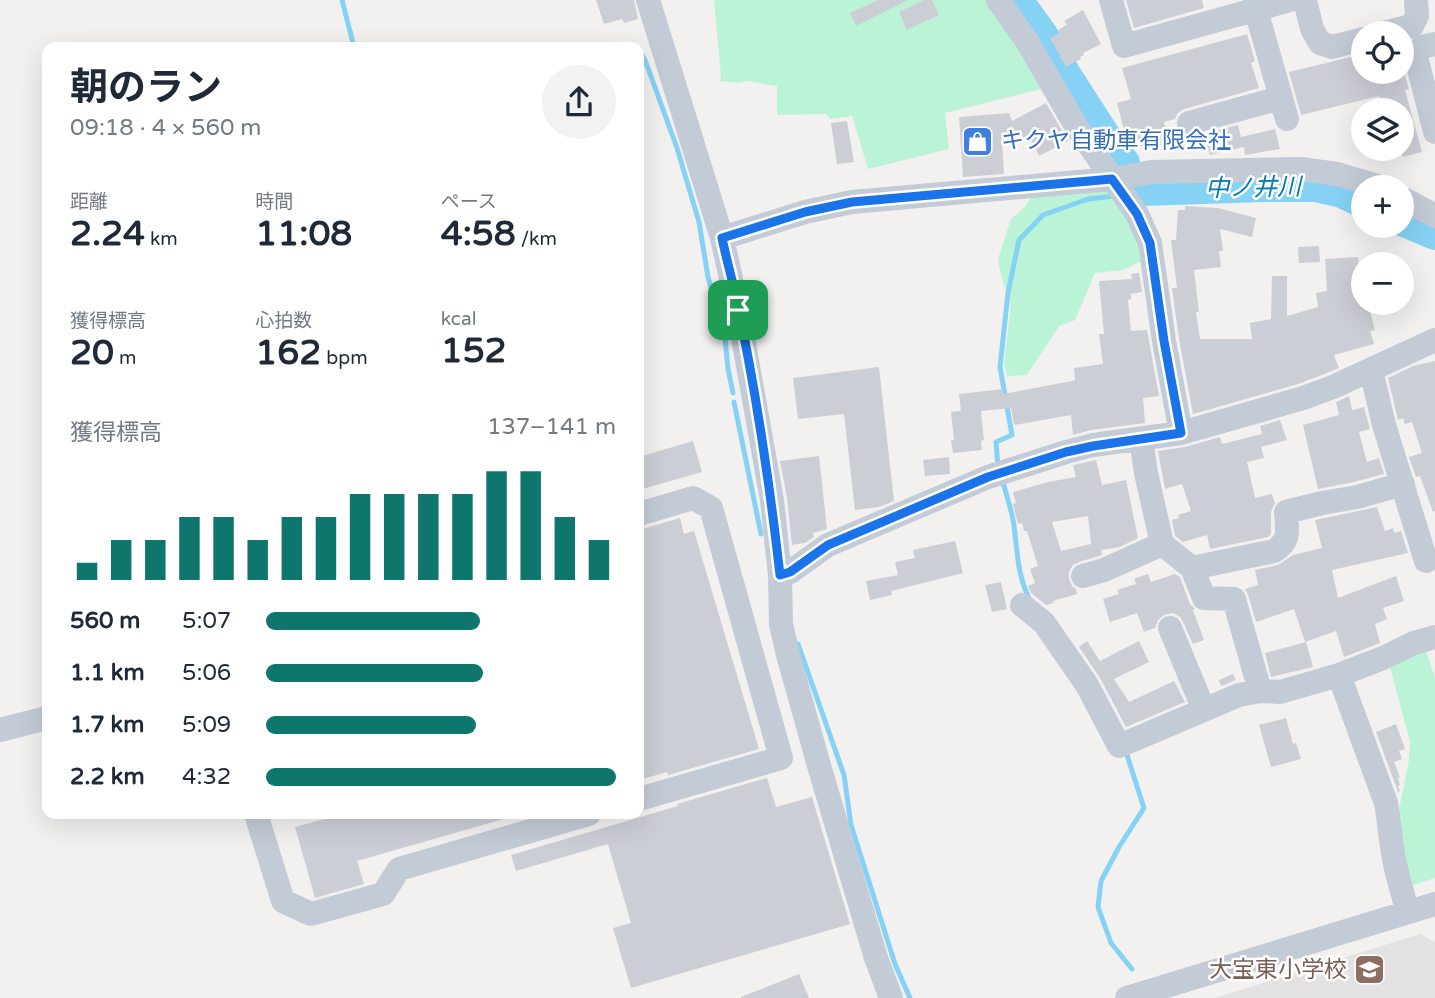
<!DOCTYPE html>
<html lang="ja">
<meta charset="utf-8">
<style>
:root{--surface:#fff;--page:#f2f2f3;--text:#1f2937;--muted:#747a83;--accent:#0f766e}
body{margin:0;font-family:"Varela Round","Noto Sans JP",sans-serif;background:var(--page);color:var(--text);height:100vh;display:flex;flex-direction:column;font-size:26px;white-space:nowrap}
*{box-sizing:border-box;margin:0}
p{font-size:23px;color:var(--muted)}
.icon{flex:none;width:38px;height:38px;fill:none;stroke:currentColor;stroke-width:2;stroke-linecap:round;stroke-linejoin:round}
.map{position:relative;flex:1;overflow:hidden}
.details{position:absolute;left:42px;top:42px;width:602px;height:777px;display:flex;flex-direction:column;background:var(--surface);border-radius:14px;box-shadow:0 7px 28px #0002}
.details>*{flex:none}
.tools{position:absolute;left:1351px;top:21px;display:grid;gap:14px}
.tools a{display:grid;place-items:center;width:63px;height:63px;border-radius:50%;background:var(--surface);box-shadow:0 7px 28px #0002;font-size:35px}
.pin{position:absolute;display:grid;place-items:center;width:60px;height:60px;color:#fff;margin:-30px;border-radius:14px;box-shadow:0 4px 10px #0006}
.round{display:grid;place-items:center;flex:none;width:74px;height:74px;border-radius:37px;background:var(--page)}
.overview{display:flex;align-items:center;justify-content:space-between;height:119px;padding:0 28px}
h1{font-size:38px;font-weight:700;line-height:52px}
.figures{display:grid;grid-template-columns:repeat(3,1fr);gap:10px;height:119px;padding:7px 28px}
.figures div{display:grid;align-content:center}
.figures b{font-size:35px;font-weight:700}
.figures small{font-size:19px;font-weight:400}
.figures p{font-size:19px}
.chart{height:196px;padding:14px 28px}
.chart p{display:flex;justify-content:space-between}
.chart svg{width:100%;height:126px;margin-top:7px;stroke:var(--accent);stroke-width:6}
ul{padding:0 28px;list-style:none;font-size:23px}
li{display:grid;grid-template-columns:112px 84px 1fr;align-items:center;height:52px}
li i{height:18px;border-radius:9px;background:var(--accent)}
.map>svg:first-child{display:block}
</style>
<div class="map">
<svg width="1435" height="998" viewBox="0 0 1435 998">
<rect width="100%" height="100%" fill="#f3f0f0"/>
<path fill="#e4e1e2" d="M1420,934L1435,942V998H1215Z"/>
<path fill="#bbf3d7" d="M714,0H987L1045,88L945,113L949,149L868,169L852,116L830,119L826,114L777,115V86L747,81L738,83L720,81L721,76Z
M1113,191L1146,259L1123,270L1095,273L1075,320L1059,326L1027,375L1007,376L1004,363L1011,305L1001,275L998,259L1011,219L1024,208L1032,197Z
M1425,648L1435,678V878L1410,886L1397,820L1409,760L1410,742L1389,663Z"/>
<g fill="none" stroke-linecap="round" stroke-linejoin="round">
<path stroke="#85d2f4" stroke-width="5" d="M342,0L354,47
M639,49L645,60L677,148L699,222L708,277L725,338L728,369L733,393
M734,402L761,534
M998,467L996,442L1012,435L1000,367L1008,293L1019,240L1043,215L1088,199L1115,196
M1002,479C1006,494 1012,510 1014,526C1018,556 1017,573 1030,601
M798,644L844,775L851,825L895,964L910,998
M1126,752L1144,808L1119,847L1101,881L1098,907L1111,943L1132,969"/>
<path stroke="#85d2f4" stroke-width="32" d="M1017,0L1042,35L1066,76L1116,154L1124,163
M1141,190L1263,186H1315L1342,192L1363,202
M1402,220L1435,234"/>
</g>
<path fill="#ccced6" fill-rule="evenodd" d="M596,0H634L638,19L624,23L622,19L604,24Z
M878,0H908L856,26L850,13Z
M924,0H932L939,15L907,30L899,12Z
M1126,0H1202L1204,8L1134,28Z
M1083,10L1101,44L1083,53L1084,55L1080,57L1081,59L1066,67L1050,38L1059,33L1058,30L1067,25L1064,21Z
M1247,34L1255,61L1251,63L1259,88L1184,109L1178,113L1175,119L1164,122L1170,143L1151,148L1150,144L1129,149L1117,103L1131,99L1122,68Z
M1363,54V72H1404L1409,89L1405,90L1422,152L1402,157V110H1382L1379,96L1301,115L1289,72Z
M1046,103L1068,141L1039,156L1031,140L1002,142L1004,174L963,177L959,117L1009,113L1012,121Z
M847,121L854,162L837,164L831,123Z
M1238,125L1241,137L1275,129L1280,149L1245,155L1244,147L1210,155L1204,134Z
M1185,206L1218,208L1256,218L1252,237L1220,229L1223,251H1219L1221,267L1194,270L1199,312H1196L1200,339H1252L1250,323L1271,319L1272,276H1287V316L1318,307L1316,293L1327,291L1325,259L1358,257L1360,284L1363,296V303H1368L1373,322L1375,330L1370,331L1374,344L1334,355L1339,368L1327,373L1298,384L1193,414L1179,339L1172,288H1177L1171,240H1176L1178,210H1185Z
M1319,246L1320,262L1299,263L1298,247Z
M1139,273L1142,292L1131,294V299L1128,300L1131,331L1147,330L1159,396L1143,398L1145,423L1091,430L1073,435L1071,415L1014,425L1011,408L981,411L984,440L981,441L982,450L953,453L951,440H954L951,412L961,411L959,394L1003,389V394L1072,381L1075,380L1074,368L1103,364L1099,334H1104L1099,281L1132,279L1131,274Z
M1435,361V511L1433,512L1420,476L1416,477L1409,457L1422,453L1412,422L1405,424L1403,418L1398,420L1388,378L1413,366Z
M879,367L894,501L879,507L855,510L844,414L798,419L793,378Z
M1349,396L1352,410L1364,407L1370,429L1359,432L1367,462L1379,458L1384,474L1354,482L1318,489L1303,425L1339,415L1336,402Z
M1280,420L1287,440L1261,447L1264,458L1247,462L1255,498L1272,494L1275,503L1271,512V534L1268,537L1210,549L1207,535L1183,542L1175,536L1172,520L1179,518L1178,515L1191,511L1182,484L1165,489L1158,451L1185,447L1220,437L1222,444L1262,434L1260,426Z
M693,441L702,472L639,490V457Z
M819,456L827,529L813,533L814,537L805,543L792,545L787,498L780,461Z
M949,457L950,474L925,476L923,460Z
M1096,460L1102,485L1126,480L1138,538L1120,547L1101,550L1102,555L1079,562L1073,565L1069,572V579L1072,586L1076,589L1077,594L1053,601V603L1046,605L1031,593L1028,586L1035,583L1030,569L1038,566L1027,531H1024L1022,523L1018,524L1013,504L1016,503L1013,492L1048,482L1076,477L1073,465ZM1088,516L1091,544L1061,551L1052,522Z
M1377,507L1385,531L1393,528L1394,533L1401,531L1408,553L1332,570L1338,598L1396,576L1404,601L1383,608L1387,619L1375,624L1380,643L1344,657L1336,631L1305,642L1294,609L1256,622L1248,595L1245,589L1258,585L1255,570L1278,565L1293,555L1322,548L1315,520Z
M680,518L684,534L694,531L759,749L668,775L667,772L639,780V530Z
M955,541L963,573L891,591L892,595L870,600L866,581L898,575L895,562L915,558L913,550Z
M1148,574L1151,582L1175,574L1180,577L1190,604L1195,609L1193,610L1204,640L1193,644L1183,622L1180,617L1173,613L1164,615L1158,620L1155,628L1144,632L1137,613L1110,622L1103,599L1119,594L1117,590L1136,584L1134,579Z
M1001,582L1007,609L992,612L985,585Z
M1087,641L1100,661L1139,641L1149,662L1114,679L1129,702L1174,681L1185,702L1126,727L1100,678L1079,647Z
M1306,642L1313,667L1271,677L1265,653Z
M1233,674L1236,680L1221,686L1219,680Z
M1286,718L1293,744L1296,743L1301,759L1271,767L1259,725Z
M1396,724L1405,749L1399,751L1402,759L1394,762L1400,777L1398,778L1400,785L1398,786L1400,791L1398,792L1376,732Z
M767,778L776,807L812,797L850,924L631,988L613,928L631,923L608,844L516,871L511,855L678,806L677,804Z
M343,814H506L507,818L357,861L364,884L315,898L295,827Z
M799,974L809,998H741V997Z"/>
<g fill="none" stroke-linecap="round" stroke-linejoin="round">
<path stroke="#c3cbd6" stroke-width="24" d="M648,0L722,238
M998,0L1027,41L1076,126L1137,214L1150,243L1164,341L1181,433
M1111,0L1124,46L1290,0
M1255,0L1260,24L1287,119
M1305,0L1312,29L1320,43L1332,47L1363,39
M1383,33L1412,26L1417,16L1416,0
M1435,44L1422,47L1415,53L1435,132
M1189,123L1280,98
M1402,198L1435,216
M1371,370L1384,425L1426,561
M1141,439L1146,473L1162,544L1192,568L1204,598L1234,599L1260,691
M639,514L693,498L711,508L781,758L639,799
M1192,568L1274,551C1291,541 1287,530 1286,512L1322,503L1357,497L1403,484
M780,575L790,572L828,545L988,477L1066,452L1093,445L1181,433L1303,398L1333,387L1435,340
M1083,576L1104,570L1162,544
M1022,605L1044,623L1087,685L1119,746L1239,695L1260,691L1280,692L1339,675L1383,658L1414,643L1435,637
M1170,628L1204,710
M1339,675L1386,803C1389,820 1390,836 1393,853C1396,873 1402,892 1408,912
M0,730L47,718
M256,814L283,901L311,914L383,894L399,869L589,814
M891,998L876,958L820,769L788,655L781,624L780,575L772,500L738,310L722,238L805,212L852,202L1112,179L1151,172L1301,169L1337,174L1381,187
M1127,998L1435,904"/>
</g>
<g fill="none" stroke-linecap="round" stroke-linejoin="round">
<defs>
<path id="route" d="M1112,179L1137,214L1150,243L1164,341L1181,433L1093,446L1066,452L988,477L828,545L790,572L780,575C770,487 757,398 739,311C734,286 727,262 722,238L805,212L852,202Z"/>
</defs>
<use href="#route" stroke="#fff" stroke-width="14"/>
<use href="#route" stroke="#1a73e8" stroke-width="9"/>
</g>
<defs>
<symbol id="shop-square" viewBox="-11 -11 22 22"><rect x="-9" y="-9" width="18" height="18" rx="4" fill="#3f7fe0" stroke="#fff"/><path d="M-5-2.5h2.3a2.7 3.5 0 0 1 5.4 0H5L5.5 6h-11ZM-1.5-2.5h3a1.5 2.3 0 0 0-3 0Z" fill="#fff"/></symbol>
<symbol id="school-square" viewBox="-11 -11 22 22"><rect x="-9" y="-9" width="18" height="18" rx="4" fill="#8d6e63" stroke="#fff"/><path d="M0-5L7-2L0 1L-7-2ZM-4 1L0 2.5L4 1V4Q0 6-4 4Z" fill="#fff"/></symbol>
</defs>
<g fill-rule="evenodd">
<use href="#shop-square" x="960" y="124" width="35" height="35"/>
<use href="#school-square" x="1352" y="952" width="35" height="35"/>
</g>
<g text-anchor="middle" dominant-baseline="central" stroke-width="5" stroke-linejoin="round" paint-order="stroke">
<g font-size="23" fill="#366cbe" stroke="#fff" text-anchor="start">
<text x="1001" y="141">キクヤ自動車有限会社</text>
</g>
<g font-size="23" fill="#785e54" stroke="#fff" text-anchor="end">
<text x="1347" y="970">大宝東小学校</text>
</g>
<g font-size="24" font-style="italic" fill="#017ab1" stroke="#fff">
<text transform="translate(1253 188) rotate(-1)">中ノ井川</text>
</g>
</g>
</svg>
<div class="tools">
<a><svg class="icon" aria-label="locate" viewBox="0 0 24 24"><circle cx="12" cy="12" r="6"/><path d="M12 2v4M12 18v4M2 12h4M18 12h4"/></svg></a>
<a><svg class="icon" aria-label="layers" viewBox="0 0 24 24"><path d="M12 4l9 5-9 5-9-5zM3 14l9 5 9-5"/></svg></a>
<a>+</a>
<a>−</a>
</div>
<div class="pin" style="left:738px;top:310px;background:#1e9e55"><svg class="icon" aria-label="arrive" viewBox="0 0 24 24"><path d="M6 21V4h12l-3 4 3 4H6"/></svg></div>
<section class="details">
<div class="overview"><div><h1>朝のラン</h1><p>09:18 · 4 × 560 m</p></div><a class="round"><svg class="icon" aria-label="share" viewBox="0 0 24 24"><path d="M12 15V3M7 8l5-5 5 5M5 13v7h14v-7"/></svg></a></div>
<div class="figures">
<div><p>距離</p><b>2.24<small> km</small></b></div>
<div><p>時間</p><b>11:08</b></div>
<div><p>ペース</p><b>4:58<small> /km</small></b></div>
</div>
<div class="figures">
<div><p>獲得標高</p><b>20<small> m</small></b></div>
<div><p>心拍数</p><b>162<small> bpm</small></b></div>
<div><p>kcal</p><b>152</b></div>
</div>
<div class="chart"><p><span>獲得標高</span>137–141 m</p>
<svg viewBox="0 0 160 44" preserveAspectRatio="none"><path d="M5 44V38M15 44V30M25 44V30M35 44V22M45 44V22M55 44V30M65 44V22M75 44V22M85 44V14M95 44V14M105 44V14M115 44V14M125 44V6M135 44V6M145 44V22M155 44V30"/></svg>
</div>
<ul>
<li><b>560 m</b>5:07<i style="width:61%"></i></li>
<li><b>1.1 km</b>5:06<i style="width:62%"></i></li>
<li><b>1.7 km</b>5:09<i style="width:60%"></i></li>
<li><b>2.2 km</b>4:32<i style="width:100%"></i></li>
</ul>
</section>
</div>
